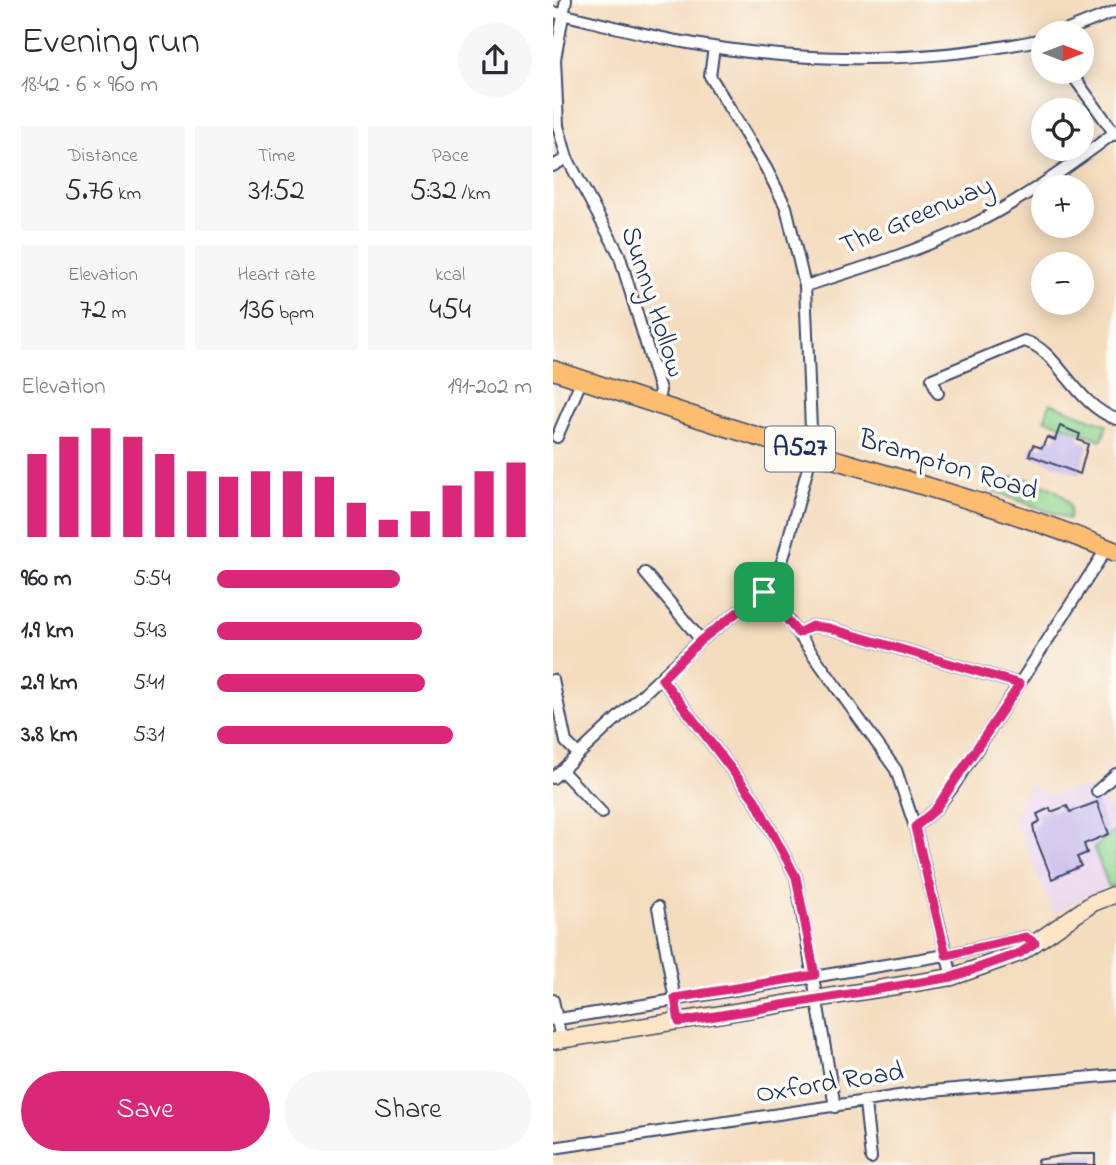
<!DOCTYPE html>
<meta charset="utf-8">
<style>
:root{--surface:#fff;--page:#f7f7f7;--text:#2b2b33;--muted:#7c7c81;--accent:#db2777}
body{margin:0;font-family:"Indie Flower",sans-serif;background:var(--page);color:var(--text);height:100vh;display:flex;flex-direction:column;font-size:26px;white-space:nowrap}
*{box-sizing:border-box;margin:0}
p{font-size:23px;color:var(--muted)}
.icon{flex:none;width:38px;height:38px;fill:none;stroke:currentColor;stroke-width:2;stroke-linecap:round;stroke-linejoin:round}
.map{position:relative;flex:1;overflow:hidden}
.drawer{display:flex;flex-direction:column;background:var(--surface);width:553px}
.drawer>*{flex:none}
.needle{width:46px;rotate:90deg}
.controls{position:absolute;left:478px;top:21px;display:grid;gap:14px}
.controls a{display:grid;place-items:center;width:63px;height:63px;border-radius:50%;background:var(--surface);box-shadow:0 4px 18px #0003;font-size:35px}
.pin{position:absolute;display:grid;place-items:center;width:60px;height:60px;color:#fff;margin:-30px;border-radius:14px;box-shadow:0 4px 10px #0006}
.round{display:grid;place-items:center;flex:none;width:74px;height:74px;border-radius:37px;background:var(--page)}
.headline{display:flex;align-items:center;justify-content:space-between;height:119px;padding:0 21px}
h1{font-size:38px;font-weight:600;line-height:52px}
.stats{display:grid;grid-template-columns:repeat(3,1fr);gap:10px;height:119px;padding:7px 21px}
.stats div{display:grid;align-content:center;border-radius:0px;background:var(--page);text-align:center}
.stats b{font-size:30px;font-weight:600}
.stats small{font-size:19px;font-weight:400}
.stats p{font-size:19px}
.chart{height:196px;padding:14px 21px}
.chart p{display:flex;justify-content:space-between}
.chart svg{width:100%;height:126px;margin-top:7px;stroke:var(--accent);stroke-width:6}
.primary-button{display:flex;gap:14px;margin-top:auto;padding:14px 21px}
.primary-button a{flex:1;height:80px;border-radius:42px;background:var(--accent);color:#fff;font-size:28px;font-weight:600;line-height:80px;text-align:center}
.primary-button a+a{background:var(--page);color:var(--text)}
ul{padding:0 21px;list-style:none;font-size:23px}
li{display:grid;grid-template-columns:112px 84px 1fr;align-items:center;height:52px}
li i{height:18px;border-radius:9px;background:var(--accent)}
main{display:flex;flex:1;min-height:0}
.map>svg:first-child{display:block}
</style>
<main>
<section class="drawer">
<div class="headline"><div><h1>Evening run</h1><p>18:42 · 6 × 960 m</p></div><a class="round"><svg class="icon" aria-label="share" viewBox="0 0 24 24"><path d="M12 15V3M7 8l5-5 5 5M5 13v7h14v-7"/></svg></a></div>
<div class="stats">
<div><p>Distance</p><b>5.76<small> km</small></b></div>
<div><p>Time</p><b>31:52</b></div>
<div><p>Pace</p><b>5:32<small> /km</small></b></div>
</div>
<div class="stats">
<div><p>Elevation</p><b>72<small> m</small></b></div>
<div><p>Heart rate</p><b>136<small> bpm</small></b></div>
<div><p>kcal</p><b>454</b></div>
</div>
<div class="chart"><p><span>Elevation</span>191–202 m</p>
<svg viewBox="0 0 160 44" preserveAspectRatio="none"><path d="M5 44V15M15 44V9M25 44V6M35 44V9M45 44V15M55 44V21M65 44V23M75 44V21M85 44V21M95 44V23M105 44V32M115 44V38M125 44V35M135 44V26M145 44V21M155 44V18"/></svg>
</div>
<ul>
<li><b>960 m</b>5:54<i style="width:58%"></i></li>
<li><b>1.9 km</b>5:43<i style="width:65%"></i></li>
<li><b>2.9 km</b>5:41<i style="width:66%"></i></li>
<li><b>3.8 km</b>5:31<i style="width:75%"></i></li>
</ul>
<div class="primary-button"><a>Save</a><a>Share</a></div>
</section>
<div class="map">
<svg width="563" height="1165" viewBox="0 0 563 1165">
<rect width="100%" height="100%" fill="#fdfcf7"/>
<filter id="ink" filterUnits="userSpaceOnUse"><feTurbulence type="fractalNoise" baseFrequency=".0143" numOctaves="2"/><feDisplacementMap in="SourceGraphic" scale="14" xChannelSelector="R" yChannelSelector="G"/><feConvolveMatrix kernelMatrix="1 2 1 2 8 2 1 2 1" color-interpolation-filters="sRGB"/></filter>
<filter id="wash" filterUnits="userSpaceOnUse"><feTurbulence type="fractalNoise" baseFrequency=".00686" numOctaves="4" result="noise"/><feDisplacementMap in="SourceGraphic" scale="28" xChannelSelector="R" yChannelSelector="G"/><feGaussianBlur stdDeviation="1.57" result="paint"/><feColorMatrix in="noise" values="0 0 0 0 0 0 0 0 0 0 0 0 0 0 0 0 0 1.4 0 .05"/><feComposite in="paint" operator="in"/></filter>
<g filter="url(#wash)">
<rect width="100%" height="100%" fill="#f4dcbe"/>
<path fill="#e9d2ed" d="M477,785L498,796L510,791L535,788L547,795L563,818V830L542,848L556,887L526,899L501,914L460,815Z"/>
<path fill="#92d68f" stroke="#568276" stroke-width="2" d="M497,403L554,425L549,440L492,419Z
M464,477C484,481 525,492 516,519L435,489L446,479Z
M563,830V883L556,887L541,848Z"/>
<g id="blocks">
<path fill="#c4b8ea" d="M507,426L527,434L525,440L535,444L527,474L476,455L480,445L489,448L494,437L502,440Z
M544,802L556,834L531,844L534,853L524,857L528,866L499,879L482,836L480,825L487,821L484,814L497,808L498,812L514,806L517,812Z
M519,1154H542V1165H485L484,1160Z"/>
</g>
</g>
<g filter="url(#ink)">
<use href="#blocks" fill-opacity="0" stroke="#3c496c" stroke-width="2"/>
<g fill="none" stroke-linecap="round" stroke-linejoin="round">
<defs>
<path id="minor" d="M13,0L2,59L5,126L14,158L66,254L107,390L104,405
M0,12C43,22 86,34 130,42C247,64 374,64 490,39
M507,33L563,11
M517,72L563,135
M0,166L14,158
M252,286C307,269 365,251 417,226C468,201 516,167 561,133
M385,393L379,379L471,341C504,348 521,404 563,419
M4,437L29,379
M92,573L148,640
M211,592L223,603L343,770L362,827L399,977
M245,633L259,626L276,628L467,684
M109,679L202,800L243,877L282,1107
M0,680L13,742L25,754
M9,771L49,813
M0,778L148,640L211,592L229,562L259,453L252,286L233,207L213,168L157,76L161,47
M544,791L563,774
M362,827L382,810L399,788L554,548
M105,907L126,1022
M0,1000L8,1040
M0,1020L393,955L473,937L482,943
M312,1103L318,1158
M0,1148L379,1091L563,1075"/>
<path id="secondary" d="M0,1041L399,977L467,953L540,903L563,894"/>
<path id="trunk" d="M0,370C86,398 172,428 259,453C362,483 464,511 563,552"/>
</defs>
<use href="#minor" stroke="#3c496c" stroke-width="14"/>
<use href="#secondary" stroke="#3c496c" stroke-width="19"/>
<use href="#trunk" stroke="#3c496c" stroke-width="21"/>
<use href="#minor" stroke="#fff" stroke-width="10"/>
<use href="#secondary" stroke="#fee5c5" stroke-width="16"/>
<use href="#trunk" stroke="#fcbd6f" stroke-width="18"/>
</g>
</g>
<g fill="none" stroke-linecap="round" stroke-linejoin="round" filter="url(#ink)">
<defs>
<path id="route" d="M211,592L245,633L259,626L276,628L467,684L382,810L362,827L393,955L473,937L482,943L467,953L399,977L126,1022L122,998L262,975L243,877L202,800L109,679L148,640Z"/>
</defs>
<use href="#route" stroke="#fff" stroke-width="14"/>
<use href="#route" stroke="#db2777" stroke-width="9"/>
</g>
<g text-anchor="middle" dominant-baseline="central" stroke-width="7" stroke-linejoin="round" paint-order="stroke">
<rect fill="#fdfcf7" stroke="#5f6c8c" stroke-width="2" x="212" y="426.5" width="70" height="45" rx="5"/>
<g font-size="26" font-weight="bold" fill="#1b2f5e">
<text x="247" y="449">A527</text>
</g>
<g font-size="28" fill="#1b2f5e" stroke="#fdfcf7">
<text transform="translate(364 217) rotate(-23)">The Greenway</text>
<text transform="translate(99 302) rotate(72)">Sunny Hollow</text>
<text transform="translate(395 466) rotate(17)">Brampton Road</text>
<text transform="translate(277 1084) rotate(-9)">Oxford Road</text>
</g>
</g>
</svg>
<div class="controls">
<a><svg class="needle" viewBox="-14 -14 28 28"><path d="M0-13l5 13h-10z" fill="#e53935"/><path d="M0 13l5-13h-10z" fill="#7c7c81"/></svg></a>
<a><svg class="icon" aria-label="locate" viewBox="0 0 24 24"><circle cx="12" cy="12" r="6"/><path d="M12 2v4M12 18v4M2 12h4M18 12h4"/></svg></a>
<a>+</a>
<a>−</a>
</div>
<div class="pin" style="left:211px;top:592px;background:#1e9e55"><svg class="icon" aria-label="arrive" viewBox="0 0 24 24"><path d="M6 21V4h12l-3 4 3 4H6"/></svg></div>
</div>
</main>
